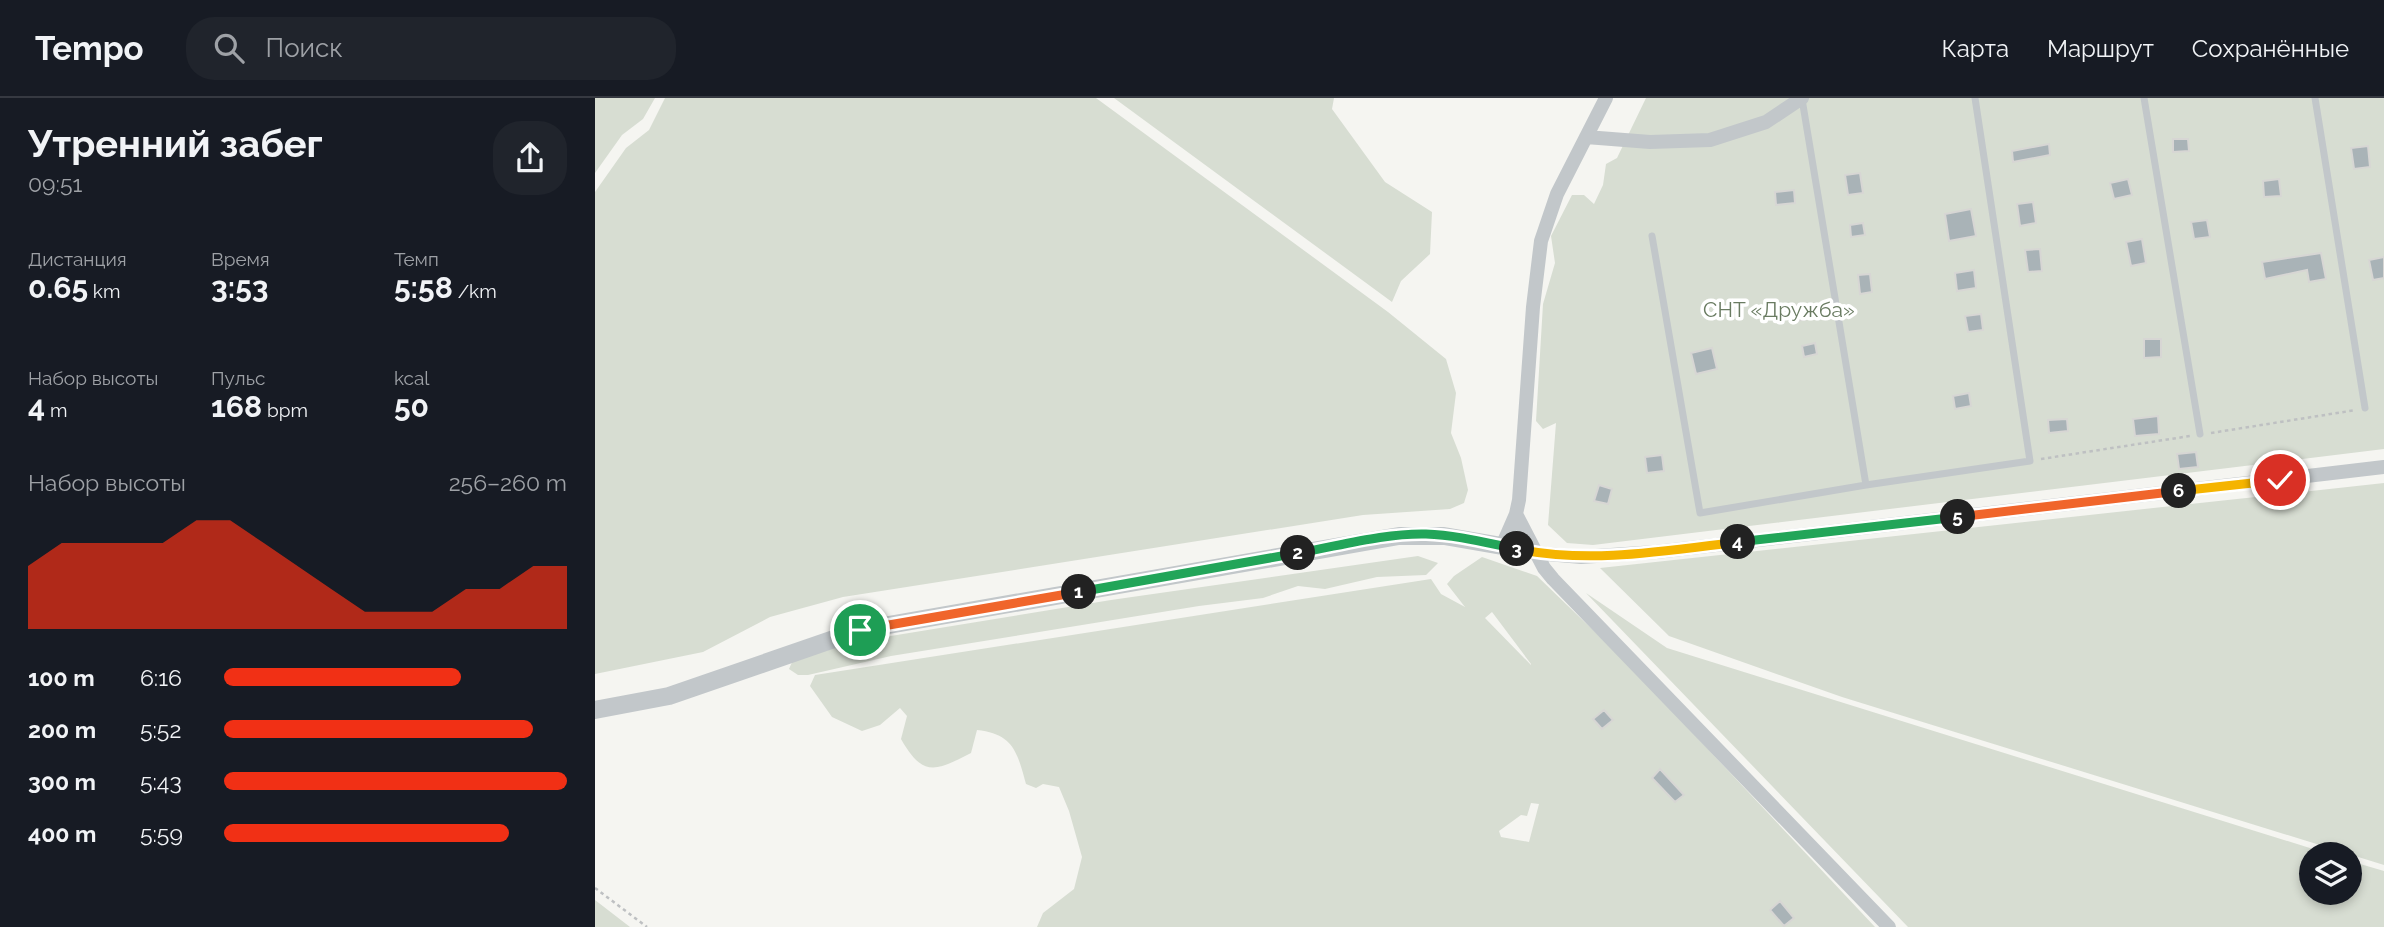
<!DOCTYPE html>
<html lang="ru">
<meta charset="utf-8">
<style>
:root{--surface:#171b24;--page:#20242c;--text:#f1f3f6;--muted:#9ea1a6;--line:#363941;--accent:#f13015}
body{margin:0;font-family:Raleway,sans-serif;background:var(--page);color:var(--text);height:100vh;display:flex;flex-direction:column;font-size:26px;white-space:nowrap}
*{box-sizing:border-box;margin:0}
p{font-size:23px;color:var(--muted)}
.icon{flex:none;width:38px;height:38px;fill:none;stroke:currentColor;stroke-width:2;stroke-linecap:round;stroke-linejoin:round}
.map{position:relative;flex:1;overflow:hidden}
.details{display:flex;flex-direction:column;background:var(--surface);width:595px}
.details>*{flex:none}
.fabs{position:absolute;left:1704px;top:744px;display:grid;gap:14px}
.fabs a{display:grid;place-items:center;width:63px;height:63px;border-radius:50%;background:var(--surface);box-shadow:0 4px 10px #0003;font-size:35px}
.pin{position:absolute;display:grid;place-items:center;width:60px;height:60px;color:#fff;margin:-30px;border:4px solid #fff;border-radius:50%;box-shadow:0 2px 7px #0007}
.km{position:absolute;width:35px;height:35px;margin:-18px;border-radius:50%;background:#222;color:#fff;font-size:19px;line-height:35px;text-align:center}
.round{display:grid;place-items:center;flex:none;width:74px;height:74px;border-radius:28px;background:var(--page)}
.summary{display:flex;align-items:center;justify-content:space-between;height:119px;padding:0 28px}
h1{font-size:38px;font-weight:700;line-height:52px}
.figures{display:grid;grid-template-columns:repeat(3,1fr);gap:10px;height:119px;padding:7px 28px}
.figures div{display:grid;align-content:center}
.figures b{font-size:30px;font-weight:700}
.figures small{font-size:19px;font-weight:400}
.figures p{font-size:19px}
.chart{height:196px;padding:14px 28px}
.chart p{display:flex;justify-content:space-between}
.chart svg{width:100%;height:126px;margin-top:7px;fill:var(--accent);opacity:.7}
ul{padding:0 28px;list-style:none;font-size:23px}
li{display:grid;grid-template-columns:112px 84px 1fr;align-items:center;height:52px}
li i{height:18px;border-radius:9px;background:var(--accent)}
header{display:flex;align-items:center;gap:42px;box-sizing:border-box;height:98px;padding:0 35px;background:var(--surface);border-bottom:2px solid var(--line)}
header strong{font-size:33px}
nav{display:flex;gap:38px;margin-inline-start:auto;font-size:24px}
.search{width:490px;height:63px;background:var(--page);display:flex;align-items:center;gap:18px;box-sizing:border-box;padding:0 24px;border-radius:28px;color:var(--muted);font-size:26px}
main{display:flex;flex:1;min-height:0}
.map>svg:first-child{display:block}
</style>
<header>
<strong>Tempo</strong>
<div class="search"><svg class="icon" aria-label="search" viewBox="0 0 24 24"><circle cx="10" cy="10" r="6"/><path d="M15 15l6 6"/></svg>Поиск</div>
<nav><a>Карта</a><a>Маршрут</a><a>Сохранённые</a></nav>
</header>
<main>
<section class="details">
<div class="summary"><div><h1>Утренний забег</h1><p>09:51</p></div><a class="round"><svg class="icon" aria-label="share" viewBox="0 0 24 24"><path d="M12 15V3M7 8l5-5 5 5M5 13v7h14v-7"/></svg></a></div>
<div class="figures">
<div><p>Дистанция</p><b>0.65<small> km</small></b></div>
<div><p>Время</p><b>3:53</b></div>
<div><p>Темп</p><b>5:58<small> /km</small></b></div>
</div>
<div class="figures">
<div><p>Набор высоты</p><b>4<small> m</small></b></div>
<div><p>Пульс</p><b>168<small> bpm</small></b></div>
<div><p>kcal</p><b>50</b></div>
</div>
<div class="chart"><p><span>Набор высоты</span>256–260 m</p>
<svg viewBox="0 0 160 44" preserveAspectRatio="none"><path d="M0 44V22L10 14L20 14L30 14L40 14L50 6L60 6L70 14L80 22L90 30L100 38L110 38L120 38L130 30L140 30L150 22L160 22V44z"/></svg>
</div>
<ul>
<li><b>100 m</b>6:16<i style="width:69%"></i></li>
<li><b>200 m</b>5:52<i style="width:90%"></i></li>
<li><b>300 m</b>5:43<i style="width:100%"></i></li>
<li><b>400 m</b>5:59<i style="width:83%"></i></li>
</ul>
</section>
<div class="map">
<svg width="1789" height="829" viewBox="0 0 1789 829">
<rect width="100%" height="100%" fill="#f5f5f1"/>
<path fill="#d7ddd2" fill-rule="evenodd" d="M0,0H60L48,21L27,37L0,75Z
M70,0H501L793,214L851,261L861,295L856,335L866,360L873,392L869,405L855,411L768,417L248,499L175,519L108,554L0,576V94L31,50L54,32Z
M519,0H739L737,11L790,84L837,114L835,156L806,183L797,204Z
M1051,0H1789V351L998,447L972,445L953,427L961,325L948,331L941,323L948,206L960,165L956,138L977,97H989L999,106L1008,87L1011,66L1022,60Z
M1789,385V767L1247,599L1074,538L1005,470Z
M823,458L843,465L831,477L782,479L730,491L703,488L668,500L604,508L296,558L213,577H203L194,571L198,562L212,555L265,543L516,502Z
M887,459L942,478L1032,565L1280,829H442L448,815L479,791L487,759L474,713L464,689L448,686L441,690L431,686C422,653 418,636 382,632L376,655C341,673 328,680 306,641L312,618L305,610L285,627L267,633L237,619L215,588L220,577L836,481L846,496L870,509L852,486L859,478ZM897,514L936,566V567L890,520ZM936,705L944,706L934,744L906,739L904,733L926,717L932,718Z
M991,495L1072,550L1734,756H1717V794H1755V763L1789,773V829H1313Z
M0,802L35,829H0Z"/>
<path fill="#a9b3b7" stroke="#d7d6d4" stroke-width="2" d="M1578,41H1593L1594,53L1578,54Z
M1454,46L1455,57L1418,64L1417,53Z
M1773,48L1775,69L1759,71L1756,50Z
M1265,75L1268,95L1253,97L1250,77Z
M1533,81L1537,97L1519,101L1515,85Z
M1684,81L1686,98L1669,99L1668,83Z
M1199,92L1200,105L1181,107L1180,94Z
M1438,104L1441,125L1425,128L1422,106Z
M1376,111L1381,138L1354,143L1350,116Z
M1612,122L1615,139L1599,141L1596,124Z
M1268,125L1270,137L1256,139L1255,127Z
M1547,141L1551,165L1536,168L1531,144Z
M1445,151L1447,173L1433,174L1430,152Z
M1726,155L1731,181L1714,184L1712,172L1670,181L1667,164Z
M1789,159V180L1778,182L1774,162Z
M1379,172L1381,190L1362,193L1360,175Z
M1275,176L1277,194L1265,196L1263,177Z
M1211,206L1214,221L1200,223L1198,208Z
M1386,216L1388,232L1373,234L1370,218Z
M1549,241H1566V259L1549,260Z
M1220,245L1222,256L1209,259L1207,248Z
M1117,250L1122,271L1101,276L1096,255Z
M1374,295L1376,308L1360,311L1358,298Z
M1563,318L1564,336L1540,338L1538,321Z
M1472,321L1473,333L1454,335L1453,322Z
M1601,354L1603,369L1584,371L1582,356Z
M1067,357L1069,373L1052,375L1050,359Z
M1004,387L1017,391L1013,406L999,403Z
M1009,612L1018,622L1007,631L998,621Z
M1065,671L1089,697L1080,704L1057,680Z
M1185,803L1199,820L1189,828L1175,812Z"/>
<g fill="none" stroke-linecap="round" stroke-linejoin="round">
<path stroke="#bec0c2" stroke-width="2.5" stroke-dasharray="3.5 3.5" stroke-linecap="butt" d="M1616,335L1761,312
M1446,361L1595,338
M0,790L52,829"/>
<path stroke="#c2c7ca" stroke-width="7" d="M1549,0L1605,336
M1720,0L1770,310
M1207,1L1271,387
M1057,138L1105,415L1271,387L1435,363L1380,0"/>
<path stroke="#c2c7ca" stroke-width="14" d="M1011,0L962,96L946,143L938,209L924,402L921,416L907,448L941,455L986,459L1061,454L1789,369
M991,39L1055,44L1115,42L1171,24L1207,0
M921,416L949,470L958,481L1294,829"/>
<path stroke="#c2c7ca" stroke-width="18" d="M0,612L74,598L265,532L804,438H849L907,448"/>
</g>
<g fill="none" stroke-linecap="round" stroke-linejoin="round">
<defs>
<path id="split-1" d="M265,532L484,494"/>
<path id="split-2" d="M484,494L703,455"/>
<path id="split-3" d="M703,455C744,448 789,435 831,436C862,437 892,445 922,451"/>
<path id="split-4" d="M922,451C995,466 1069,453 1143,444"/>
<path id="split-5" d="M1143,444L1363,419"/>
<path id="split-6" d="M1363,419L1584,393"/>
<path id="split-7" d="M1584,393L1685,382"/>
</defs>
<use href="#split-1" stroke="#fff" stroke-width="14"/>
<use href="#split-2" stroke="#fff" stroke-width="14"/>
<use href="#split-3" stroke="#fff" stroke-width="14"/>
<use href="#split-4" stroke="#fff" stroke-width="14"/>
<use href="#split-5" stroke="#fff" stroke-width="14"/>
<use href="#split-6" stroke="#fff" stroke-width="14"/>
<use href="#split-7" stroke="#fff" stroke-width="14"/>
<use href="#split-1" stroke="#f0652b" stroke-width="9"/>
<use href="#split-2" stroke="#22a559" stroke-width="9"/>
<use href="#split-3" stroke="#22a559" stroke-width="9"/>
<use href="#split-4" stroke="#f5b400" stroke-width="9"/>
<use href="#split-5" stroke="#22a559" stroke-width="9"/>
<use href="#split-6" stroke="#f0652b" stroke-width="9"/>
<use href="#split-7" stroke="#f5b400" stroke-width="9"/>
</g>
<g text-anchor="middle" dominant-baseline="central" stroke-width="7" stroke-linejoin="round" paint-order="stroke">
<g font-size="21" fill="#697b61" stroke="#fff">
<text x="1184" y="211">СНТ «Дружба»</text>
</g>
</g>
</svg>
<div class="fabs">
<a><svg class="icon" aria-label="layers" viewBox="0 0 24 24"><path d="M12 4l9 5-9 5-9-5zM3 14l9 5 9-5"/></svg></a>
</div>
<div class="pin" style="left:265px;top:532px;background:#1e9e55"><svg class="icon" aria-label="arrive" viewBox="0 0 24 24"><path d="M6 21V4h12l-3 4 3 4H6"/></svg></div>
<div class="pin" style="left:1685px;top:382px;background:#d93025"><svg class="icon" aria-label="check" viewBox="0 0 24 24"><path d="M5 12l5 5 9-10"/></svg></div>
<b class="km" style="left:484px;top:494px">1</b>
<b class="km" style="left:703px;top:455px">2</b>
<b class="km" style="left:922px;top:451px">3</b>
<b class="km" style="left:1143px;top:444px">4</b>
<b class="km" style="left:1363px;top:419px">5</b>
<b class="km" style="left:1584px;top:393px">6</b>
</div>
</main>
